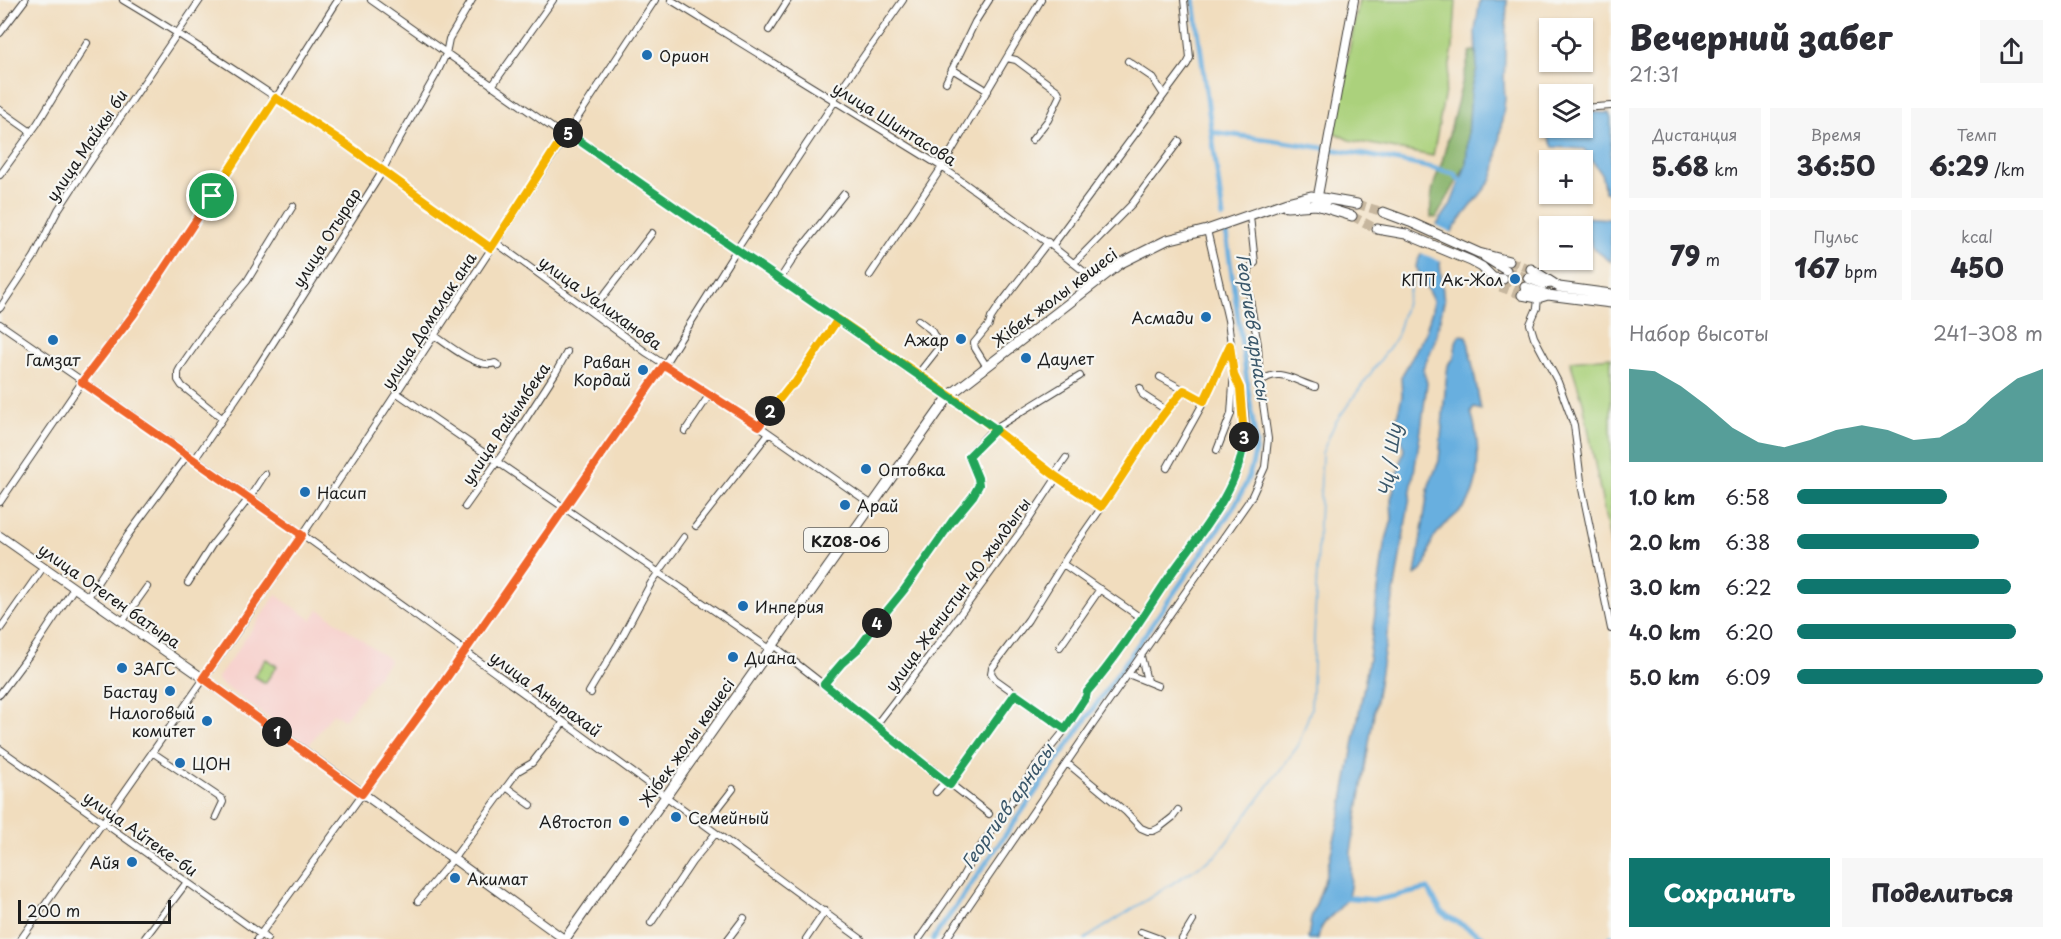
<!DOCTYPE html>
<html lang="ru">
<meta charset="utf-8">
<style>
:root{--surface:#fff;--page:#f7f7f7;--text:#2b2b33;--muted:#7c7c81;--accent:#0f766e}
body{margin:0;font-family:"Playpen Sans",sans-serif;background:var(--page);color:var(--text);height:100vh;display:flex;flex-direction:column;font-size:22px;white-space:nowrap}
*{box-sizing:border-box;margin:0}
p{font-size:20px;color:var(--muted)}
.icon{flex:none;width:33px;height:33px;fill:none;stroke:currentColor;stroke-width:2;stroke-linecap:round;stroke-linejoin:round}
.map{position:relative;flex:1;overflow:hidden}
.side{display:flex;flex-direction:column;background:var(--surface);width:450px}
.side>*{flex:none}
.buttons{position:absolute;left:1539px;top:18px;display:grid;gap:12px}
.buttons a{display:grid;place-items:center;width:54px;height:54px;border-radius:0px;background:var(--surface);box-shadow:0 2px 4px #0004;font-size:30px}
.scale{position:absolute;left:18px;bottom:15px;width:153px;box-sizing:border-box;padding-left:6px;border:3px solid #1c1c1c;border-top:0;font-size:16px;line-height:21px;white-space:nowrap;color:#1c1c1c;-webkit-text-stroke:4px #f6f6f2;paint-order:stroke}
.pin{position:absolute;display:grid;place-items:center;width:51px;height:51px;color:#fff;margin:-26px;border:3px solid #fff;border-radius:50%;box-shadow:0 2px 6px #0007}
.km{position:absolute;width:30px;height:30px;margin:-15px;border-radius:50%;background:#222;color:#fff;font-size:16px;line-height:30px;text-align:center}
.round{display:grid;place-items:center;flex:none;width:63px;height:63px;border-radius:0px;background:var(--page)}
.overview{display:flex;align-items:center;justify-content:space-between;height:102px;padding:0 18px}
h1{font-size:33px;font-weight:800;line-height:45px}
.figures{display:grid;grid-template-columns:repeat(3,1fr);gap:9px;height:102px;padding:6px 18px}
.figures div{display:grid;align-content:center;border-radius:0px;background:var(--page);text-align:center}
.figures b{font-size:26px;font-weight:800}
.figures small{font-size:16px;font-weight:400}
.figures p{font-size:16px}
.chart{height:168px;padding:12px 18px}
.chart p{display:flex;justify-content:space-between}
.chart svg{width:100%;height:108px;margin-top:6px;fill:var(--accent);opacity:.7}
.action{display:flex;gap:12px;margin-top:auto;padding:12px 18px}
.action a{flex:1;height:69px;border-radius:0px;background:var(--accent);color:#fff;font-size:24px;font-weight:800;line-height:69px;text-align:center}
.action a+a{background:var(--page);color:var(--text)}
ul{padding:0 18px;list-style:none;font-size:20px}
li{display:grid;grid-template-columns:96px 72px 1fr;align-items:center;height:45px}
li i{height:15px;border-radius:8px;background:var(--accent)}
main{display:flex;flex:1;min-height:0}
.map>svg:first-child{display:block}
</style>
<main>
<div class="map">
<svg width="1611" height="939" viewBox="0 0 1611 939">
<rect width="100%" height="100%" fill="#f6f6f2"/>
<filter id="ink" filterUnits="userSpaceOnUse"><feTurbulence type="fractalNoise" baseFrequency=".0167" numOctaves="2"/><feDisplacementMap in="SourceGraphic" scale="12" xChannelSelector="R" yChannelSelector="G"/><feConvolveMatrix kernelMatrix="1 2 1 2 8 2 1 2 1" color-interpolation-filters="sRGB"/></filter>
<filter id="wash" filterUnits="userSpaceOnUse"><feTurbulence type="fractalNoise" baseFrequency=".008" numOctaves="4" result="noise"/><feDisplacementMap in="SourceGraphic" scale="24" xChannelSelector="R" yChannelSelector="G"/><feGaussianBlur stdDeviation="1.35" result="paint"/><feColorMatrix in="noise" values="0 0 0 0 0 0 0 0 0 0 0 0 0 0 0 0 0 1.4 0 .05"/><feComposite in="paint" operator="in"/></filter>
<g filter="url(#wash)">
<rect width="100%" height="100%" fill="#f1ddbe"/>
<path fill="#f7d0cc" d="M276,595L312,620L319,609L390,660L344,720L333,713L308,746L219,682L217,679Z"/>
<path fill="#abd17b" stroke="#64764c" stroke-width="1.5" d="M1359,0H1456L1453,48L1433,156L1349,140L1333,132Z
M1611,357V547L1583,402L1570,361Z
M266,659L277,666L265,683L254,676Z"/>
<path fill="#88b36b" stroke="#526844" stroke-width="1.5" d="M1476,50L1477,68L1471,92L1466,165L1436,218L1431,217C1429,197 1434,181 1442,162L1470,52Z"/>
<path fill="#68afdf" stroke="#42667e" stroke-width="1.5" d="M1480,0H1507L1504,82L1505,99L1495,170L1491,181L1454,228L1440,264L1444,302L1434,344L1423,368L1427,383L1421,430L1351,852C1350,865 1353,882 1348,896C1342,912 1320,918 1318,939H1308L1311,918L1324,882L1341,812L1369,658L1384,546L1392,520L1391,499L1404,449L1397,417L1402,396L1401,377L1425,334L1432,310L1433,301L1416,267L1417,262L1438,223L1450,206L1466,165L1471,92L1477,68L1475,31Z
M1586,112L1609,113L1611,119V194L1605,192L1601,173L1584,149L1553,147L1546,132L1555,128H1582L1583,114Z
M1580,217L1611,219V262L1592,247L1589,237L1578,220Z
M1459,335L1467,336L1481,410L1474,408L1471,412C1479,436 1483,485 1465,506C1455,517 1441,526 1433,539C1429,547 1429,558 1425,566C1423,569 1418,573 1415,575L1429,485L1439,461L1446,380L1448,365L1454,358L1456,342Z"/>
<path fill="#f1ddbe" d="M1434,224L1455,234L1444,263L1419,252Z"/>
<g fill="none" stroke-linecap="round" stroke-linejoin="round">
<path stroke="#68afdf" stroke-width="1.5" d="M1085,939L1217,855L1298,746L1311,709L1322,453L1335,423L1396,338L1410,288L1422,275"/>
<path stroke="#68afdf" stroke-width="5" d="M1194,0L1223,217
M1212,132C1293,143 1374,154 1454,173L1462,184
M1341,897L1376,900L1428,889L1442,913L1486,939
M933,939L1233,508C1246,487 1253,469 1256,444L1226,233
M1608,939L1611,937"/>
</g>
</g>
<g filter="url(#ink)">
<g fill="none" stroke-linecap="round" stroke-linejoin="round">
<path stroke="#c6b69e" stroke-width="9" stroke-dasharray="9 4.5" stroke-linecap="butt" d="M1357,204L1383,212
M1352,216L1377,229
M1509,261L1531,269
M1506,270L1528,278
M1503,279L1525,287
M1500,287L1522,295"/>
<defs>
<path id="minor" d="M123,0C250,76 370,162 491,247
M371,0L564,136
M671,0L942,167L1052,246L1097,282
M769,30L788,0
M0,33L25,0
M1007,58L1016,60L1058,91L1060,95L1048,120L1032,140
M1128,61L1153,78L1164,95
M952,69L988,91
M946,82L975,22L989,0
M492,86L553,0
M833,100L903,0
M1582,108L1611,106
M0,110L31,132
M1547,122L1550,121
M566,132L965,406L1054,475L1101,507
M0,175L37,124L87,43
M1207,230L1228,320L1234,370L1231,414L1217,450
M495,242L647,353L759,426L871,504
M1052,246L1187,64L1190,58L1184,0
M1074,263L1132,204L1179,141
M870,275L942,167L1041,0
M780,279L795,256L844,194
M1538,298L1537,308L1530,324L1534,337L1558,382L1574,425L1582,489L1611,629
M0,308L34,257L58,210L75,184L200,0
M591,312L652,233
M0,324L250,497L568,725L861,939
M434,335C448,345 479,370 495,363L499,366
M987,367L975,348L974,343L989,325L991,318L999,306L1048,242
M918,374L940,346L931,330L918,320
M1160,377L1204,401
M1260,383C1277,365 1296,382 1315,387
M1140,388L1143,395L1166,410
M397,393L770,649
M222,418L182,386L178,380V372L183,363L208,327L247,281L293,206
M759,426L780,398L795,383L838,319
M685,431L710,394
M195,459L259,365L379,177L394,148L437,73L446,54L449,39L472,0
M1167,468L1201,407L1230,345
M1054,475L1066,458
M0,502L82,382L150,291L257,128L338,0
M465,507L511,442L556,372L567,352
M696,526L769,433
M1063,564L1141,618
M188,583L212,545L250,497L265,474
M88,597L128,535L188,454
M122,622L147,587
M0,629L44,566
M773,645L989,814
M1060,647L1100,589
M1141,656L1147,681
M1128,674L1158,686
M824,684L842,663L858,649L904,590L953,520L973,496L979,485L978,478L969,458L970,454L992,430L1080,376
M591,693L589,692L622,637L651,583L684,537
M0,694L35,647L74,588
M876,725L936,647L1026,524L1057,477
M1065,729L995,679L991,673L992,668L1028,620L1067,557L1120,481L1162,415L1184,390
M0,749L267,939
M152,752L222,799L223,802L216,817
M1067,763L1126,812L1141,828L1148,831H1153L1159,828L1173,817L1178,810
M950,785L1015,694
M506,787L531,805
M936,792L946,781
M705,825L733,789
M418,901L457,854L518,771L532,763L564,722
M651,923L692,862L716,833
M1141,932L1160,939
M21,939L241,626L316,515L655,0
M144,939L187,882
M257,939L443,683L664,365L737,249L835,101
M728,939L744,918
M806,939L825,911
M919,939L961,879L972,859L1038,763L1061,735L1086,697L1087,692C1119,656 1143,615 1170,576C1195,539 1227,503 1241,459C1249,434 1246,398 1234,375
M946,939L1089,730L1251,498L1265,467L1268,439L1260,383L1258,345L1248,288L1249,268L1255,263L1250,216
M1182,939L1193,921"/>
<path id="tertiary" d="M1317,201L1354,0"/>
<path id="secondary" d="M0,536L203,678L564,939"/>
<path id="trunk" d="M1287,207L1316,205L1352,216
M1383,212L1410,222L1479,253L1509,261
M1377,229L1406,234L1471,261L1482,267L1493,278L1503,279
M1485,257L1506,270
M1531,269L1559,287L1611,294
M1528,278L1544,284L1551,283
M1525,287L1548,295L1611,303
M1522,295L1538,298L1548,295
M565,939L950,395L1121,263L1167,240L1207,230L1287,202L1311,196L1357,204"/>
</defs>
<use href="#minor" stroke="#3c3934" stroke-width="8"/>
<use href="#tertiary" stroke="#3c3934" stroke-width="10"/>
<use href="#secondary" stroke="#3c3934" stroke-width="10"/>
<use href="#trunk" stroke="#3c3934" stroke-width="11"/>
<use href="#minor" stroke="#fff" stroke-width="6"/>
<use href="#tertiary" stroke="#fff" stroke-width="8"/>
<use href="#secondary" stroke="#fff" stroke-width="8"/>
<use href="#trunk" stroke="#fff" stroke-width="9"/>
</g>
</g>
<g fill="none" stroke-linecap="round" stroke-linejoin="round" filter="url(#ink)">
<defs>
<path id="split-1" d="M212,196L134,314L82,382L302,535L203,678L277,732"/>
<path id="split-2" d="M277,732L362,794L443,683L664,365L759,426L770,411"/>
<path id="split-3" d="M770,411L789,387L795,383L838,319L965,406L1054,475L1101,507C1129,469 1151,425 1184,390L1204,401L1230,345L1234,375L1240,388L1244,437"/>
<path id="split-4" d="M877,623L858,649L842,663L824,684L950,785L1015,694L1065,729L1086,697L1087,692C1117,657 1142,618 1167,580C1195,539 1242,488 1244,437"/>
<path id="split-5" d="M568,133L996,429L969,456L978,478L979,485L973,496L953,520L904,590L877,623"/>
<path id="split-6" d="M212,196L276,98L340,140L491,248L566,132L568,133"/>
</defs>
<use href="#split-1" stroke="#fff" stroke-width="12"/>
<use href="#split-2" stroke="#fff" stroke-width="12"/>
<use href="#split-3" stroke="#fff" stroke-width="12"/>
<use href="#split-4" stroke="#fff" stroke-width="12"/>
<use href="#split-5" stroke="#fff" stroke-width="12"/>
<use href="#split-6" stroke="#fff" stroke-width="12"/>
<use href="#split-1" stroke="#f0652b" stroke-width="8"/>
<use href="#split-2" stroke="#f0652b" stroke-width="8"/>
<use href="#split-3" stroke="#f5b400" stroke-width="8"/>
<use href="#split-4" stroke="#22a559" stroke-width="8"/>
<use href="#split-5" stroke="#22a559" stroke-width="8"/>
<use href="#split-6" stroke="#f5b400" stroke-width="8"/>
</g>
<g fill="#1f6fb2" stroke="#f6f6f2" stroke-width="2">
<circle cx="647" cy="55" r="6"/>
<circle cx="1515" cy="279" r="6"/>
<circle cx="1206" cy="317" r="6"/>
<circle cx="961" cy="339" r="6"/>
<circle cx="53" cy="340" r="6"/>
<circle cx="1026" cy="358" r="6"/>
<circle cx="643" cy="370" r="6"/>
<circle cx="866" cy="469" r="6"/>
<circle cx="305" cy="492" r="6"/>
<circle cx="845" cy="505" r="6"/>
<circle cx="743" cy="606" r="6"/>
<circle cx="733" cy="657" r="6"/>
<circle cx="122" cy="668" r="6"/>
<circle cx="170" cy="691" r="6"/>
<circle cx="207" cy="721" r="6"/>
<circle cx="180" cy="763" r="6"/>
<circle cx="676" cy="817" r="6"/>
<circle cx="624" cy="821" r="6"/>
<circle cx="132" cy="862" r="6"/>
<circle cx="455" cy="878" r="6"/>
</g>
<g text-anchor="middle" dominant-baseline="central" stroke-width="4.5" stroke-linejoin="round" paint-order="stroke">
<rect fill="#f6f6f2" stroke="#5d5d5c" stroke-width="1.5" x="804" y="528" width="84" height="24" rx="4.5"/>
<g font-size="15" font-weight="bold" fill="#1c1c1c">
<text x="846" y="540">KZ08-06</text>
</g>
<g font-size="16" fill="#1c1c1c" stroke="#f6f6f2" text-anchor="start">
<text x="659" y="55">Орион</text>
<text x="1503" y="279" text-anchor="end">КПП Ак-Жол</text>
<text x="1194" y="317" text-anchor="end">Асмади</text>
<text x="949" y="339" text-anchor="end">Ажар</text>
<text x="1038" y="358">Даулет</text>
<text x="53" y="359" text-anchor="middle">Гамзат</text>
<text x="631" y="361" text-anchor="end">Раван<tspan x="631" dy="18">Кордай</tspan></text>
<text x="878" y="469">Оптовка</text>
<text x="317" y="492">Насип</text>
<text x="857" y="505">Арай</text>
<text x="755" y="606">Инперия</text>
<text x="745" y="657">Диана</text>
<text x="134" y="668">ЗАГС</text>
<text x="158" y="691" text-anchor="end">Бастау</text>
<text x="195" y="712" text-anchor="end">Налоговый<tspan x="195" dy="18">комитет</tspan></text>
<text x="192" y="763">ЦОН</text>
<text x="688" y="817">Семейный</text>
<text x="612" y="821" text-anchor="end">Автостоп</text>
<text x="120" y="862" text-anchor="end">Айя</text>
<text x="467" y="878">Акимат</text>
</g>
<g font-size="16" fill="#1c1c1c" stroke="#f6f6f2">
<text transform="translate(895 123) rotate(32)">улица Шинтасова</text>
<text transform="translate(86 145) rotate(-56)">улица Майкы би</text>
<text transform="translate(326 237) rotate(-58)">улица Отырар</text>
<text transform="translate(1054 297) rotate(-37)">Жібек жолы көшесі</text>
<text transform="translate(601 302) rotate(36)">улица Уалиханова</text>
<text transform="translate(428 320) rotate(-57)">улица Домалак ана</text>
<text transform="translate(505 423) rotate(-56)">улица Райымбека</text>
<text transform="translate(957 594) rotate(-54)">улица Женистин 40 жылдыгы</text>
<text transform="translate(110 595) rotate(35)">улица Отеген батыра</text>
<text transform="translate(546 693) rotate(36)">улица Анырахай</text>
<text transform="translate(686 742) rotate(-55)">Жібек жолы көшесі</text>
<text transform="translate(141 833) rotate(35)">улица Айтеке-би</text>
</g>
<g font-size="18" font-style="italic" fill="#3a576a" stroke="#f6f6f2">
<text transform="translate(1254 327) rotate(82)">Георгиев арнасы</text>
<text transform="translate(1389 460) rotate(-82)">Чү / Шу</text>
<text transform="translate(1007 806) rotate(-55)">Георгиев арнасы</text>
</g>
</g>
</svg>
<div class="buttons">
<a><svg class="icon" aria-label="locate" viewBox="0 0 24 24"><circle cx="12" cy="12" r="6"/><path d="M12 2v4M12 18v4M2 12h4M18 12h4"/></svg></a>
<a><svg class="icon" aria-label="layers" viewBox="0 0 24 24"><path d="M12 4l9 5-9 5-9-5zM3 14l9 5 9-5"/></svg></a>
<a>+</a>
<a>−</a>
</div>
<div class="scale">200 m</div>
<div class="pin" style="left:212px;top:196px;background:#1e9e55"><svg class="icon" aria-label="arrive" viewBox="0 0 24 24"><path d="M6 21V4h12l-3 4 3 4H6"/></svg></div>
<b class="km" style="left:277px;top:732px">1</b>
<b class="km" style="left:770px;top:411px">2</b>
<b class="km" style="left:1244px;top:437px">3</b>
<b class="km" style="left:877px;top:623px">4</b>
<b class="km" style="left:568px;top:133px">5</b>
</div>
<section class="side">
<div class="overview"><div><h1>Вечерний забег</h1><p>21:31</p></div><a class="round"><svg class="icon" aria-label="share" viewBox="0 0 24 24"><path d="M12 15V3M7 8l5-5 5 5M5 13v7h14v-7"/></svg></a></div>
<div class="figures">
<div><p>Дистанция</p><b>5.68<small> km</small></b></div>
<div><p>Время</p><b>36:50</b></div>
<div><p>Темп</p><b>6:29<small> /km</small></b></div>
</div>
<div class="figures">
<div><b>79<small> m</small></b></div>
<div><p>Пульс</p><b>167<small> bpm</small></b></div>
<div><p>kcal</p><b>450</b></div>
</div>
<div class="chart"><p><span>Набор высоты</span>241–308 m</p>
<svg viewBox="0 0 160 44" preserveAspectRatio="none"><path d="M0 44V6L10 7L20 13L30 21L40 30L50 36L60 38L70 35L80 31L90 29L100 31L110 35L120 34L130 28L140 18L150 10L160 6V44z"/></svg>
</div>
<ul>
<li><b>1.0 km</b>6:58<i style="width:61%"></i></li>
<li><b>2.0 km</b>6:38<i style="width:74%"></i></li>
<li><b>3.0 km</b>6:22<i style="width:87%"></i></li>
<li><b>4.0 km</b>6:20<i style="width:89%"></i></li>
<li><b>5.0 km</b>6:09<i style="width:100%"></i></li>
</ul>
<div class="action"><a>Сохранить</a><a>Поделиться</a></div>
</section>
</main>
